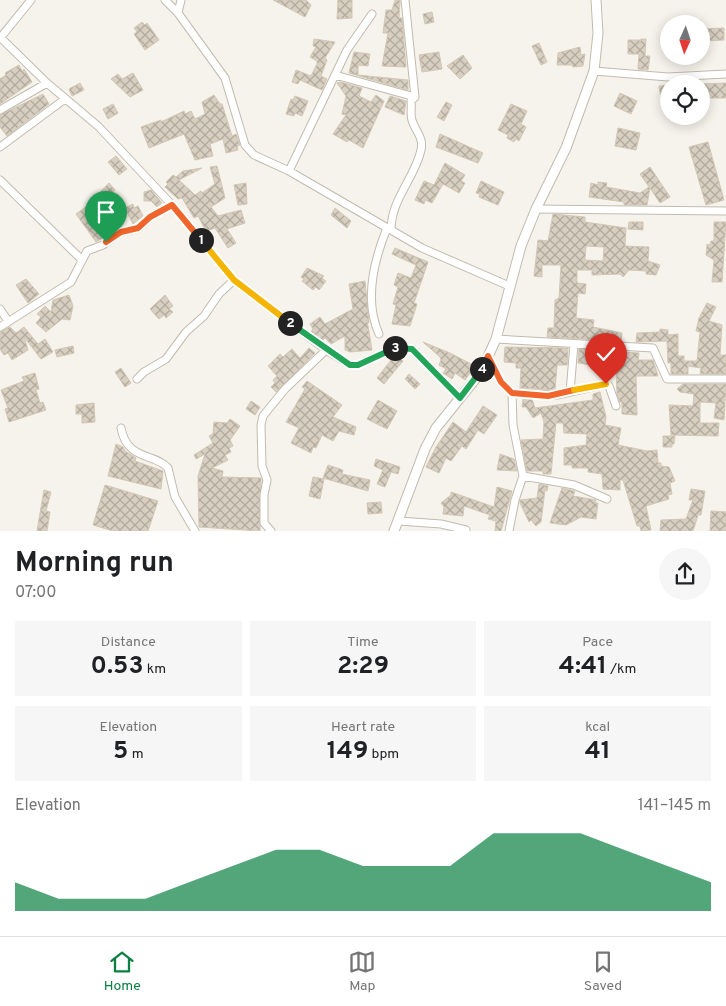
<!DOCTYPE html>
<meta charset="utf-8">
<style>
:root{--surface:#fff;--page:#f6f6f6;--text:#202124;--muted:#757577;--line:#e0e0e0;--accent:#0b8043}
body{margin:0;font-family:Overpass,sans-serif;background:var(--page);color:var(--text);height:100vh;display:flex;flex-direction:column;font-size:19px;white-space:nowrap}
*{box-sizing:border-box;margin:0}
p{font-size:16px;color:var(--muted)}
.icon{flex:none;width:28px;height:28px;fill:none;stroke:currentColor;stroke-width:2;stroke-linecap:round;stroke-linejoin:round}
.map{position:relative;height:531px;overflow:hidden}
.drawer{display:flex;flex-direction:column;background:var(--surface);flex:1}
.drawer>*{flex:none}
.needle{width:32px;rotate:183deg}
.controls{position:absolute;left:660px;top:15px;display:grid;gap:10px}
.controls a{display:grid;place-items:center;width:50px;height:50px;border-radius:50%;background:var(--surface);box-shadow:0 2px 12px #0003;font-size:25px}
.pin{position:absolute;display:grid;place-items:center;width:42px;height:42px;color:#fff;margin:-51px -21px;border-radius:50% 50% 50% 0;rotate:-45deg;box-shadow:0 0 5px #0007}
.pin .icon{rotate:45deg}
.km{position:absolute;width:25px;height:25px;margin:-12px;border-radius:50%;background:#222;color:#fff;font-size:14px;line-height:25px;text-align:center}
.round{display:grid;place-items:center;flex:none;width:52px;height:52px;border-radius:26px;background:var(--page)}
.summary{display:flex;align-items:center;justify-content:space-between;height:85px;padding:0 15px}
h1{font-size:28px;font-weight:700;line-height:38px}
.metrics{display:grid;grid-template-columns:repeat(3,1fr);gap:8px;height:85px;padding:5px 15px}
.metrics div{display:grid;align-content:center;border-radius:0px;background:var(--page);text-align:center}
.metrics b{font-size:25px;font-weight:700}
.metrics small{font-size:14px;font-weight:400}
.metrics p{font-size:14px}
.chart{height:140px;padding:10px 15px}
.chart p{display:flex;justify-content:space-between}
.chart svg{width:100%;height:90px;margin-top:5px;fill:var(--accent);opacity:.7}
.tabs{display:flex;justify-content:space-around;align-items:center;height:70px;border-top:1px solid var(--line);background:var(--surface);font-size:14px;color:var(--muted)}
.tabs a{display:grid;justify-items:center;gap:2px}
.tabs .current{color:var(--accent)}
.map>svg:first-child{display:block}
</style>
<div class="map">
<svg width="726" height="531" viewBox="0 0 726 531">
<defs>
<pattern id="building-cross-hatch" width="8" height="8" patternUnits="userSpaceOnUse" patternTransform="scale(1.25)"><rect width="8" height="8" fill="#d8cfc1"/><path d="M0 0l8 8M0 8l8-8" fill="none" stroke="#b1aa9e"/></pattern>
</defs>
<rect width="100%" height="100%" fill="#f6f3ec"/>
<path fill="url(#building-cross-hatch)" stroke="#d3c7b4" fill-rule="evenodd" d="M273,0H306L311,5L305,17Z
M338,0H352V18L337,19Z
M395,0H400L399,18H402L406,67L382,66L388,33H383L386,10H392Z
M432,12L434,22L425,24L423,14Z
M142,22L145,25L147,23L159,40L145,50L134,34L137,32L134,28Z
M724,28V40L701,41V29Z
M314,39L335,42L325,58L327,60L321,76L327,79L322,90L300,80L298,84L292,82L296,70L311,76L317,64V61L310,57L316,47L313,46Z
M641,39H646L645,56H650L648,70L638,69L639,54H628V40H640V44Z
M539,43L547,62L541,65L532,46Z
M580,47L581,55L585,54L583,66L573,67L572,65H557L558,53Z
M354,52L370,54L368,66L358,65V75L408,80V90L349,73Z
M439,52L442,69L422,72L419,55Z
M463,55L472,68L460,79L447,66Z
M19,65L22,71L24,69L32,82L0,104V79L6,75L5,73Z
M133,73L143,90L130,97L111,79L118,74L122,79Z
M340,82L362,88L359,96L371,102L376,95L384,101L363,148L349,140L347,142L333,134L346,115L342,114L346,96L337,83Z
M80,83L84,90L72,96L69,89Z
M726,83V98H701V84Z
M669,85V99H661L659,86Z
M620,93L637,101L631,114L614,106Z
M43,94L49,104L7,136L0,127V115Z
M214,95L220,104H222L232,136L236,134L240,145L237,146L238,150L226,153L223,139L210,144L213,156L195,160L184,134L149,148L141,127L161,120V122L184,111L185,114L191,111L195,119L205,114L202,102Z
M295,96L308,101L302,116L295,113L294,116L286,114L291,99L293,100Z
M390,96L406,101L404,115L385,107Z
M446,102L452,105L444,121L437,117Z
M113,104L118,113L108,119L103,109Z
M511,104L527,111L521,124L526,127L519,141L516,139L514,142L507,138L508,135L498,130Z
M618,128L640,133L636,150L615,146Z
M440,134L483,153L478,163L436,147Z
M708,142L724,200L706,205L689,147Z
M116,156L127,169L119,175L108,162Z
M445,163L465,175L461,181L465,183L459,193L443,184L432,203L425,200L424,204L415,200L424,181L434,185Z
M217,166L225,198L211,207L218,216L241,210L245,223L227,229L236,243L228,248L215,228L206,231L198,216L194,218L182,198L178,199L165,187L168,184L166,182L173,175L176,177L183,171L202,168L179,180L195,195L201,191L202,193L215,184L210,167Z
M650,167L670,197L660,203L650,188L647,205H624V202L589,197L591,183L598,185V182L607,183L606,187L640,193L649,187L640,174Z
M481,181L504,192L498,205L479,197L480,194L476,193Z
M109,183L115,190L103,200L122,226L96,242L76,214L87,206Z
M246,183L247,204L238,205L234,185Z
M151,190L162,203L157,207L151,201H144V192Z
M133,204L134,208L138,206L143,216L133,224L125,208Z
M335,208L351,221L347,228L331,215Z
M553,214L585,217V222L626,228L625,246L649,247L648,261L660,265L656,275L646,274V271L629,270L623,277L620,274L592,275V270H577V283L586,284L585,294L578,293L576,318L594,320L593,327L622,333L621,341L547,337L548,328H554L555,300L559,298L561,265H542V277L534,276L538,240L548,241ZM586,246L604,247L603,261L585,260Z
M629,222H643V230L628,229Z
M714,222H726L722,282H712L714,260L706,255L707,244L710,245L711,241H714Z
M395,248L428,262L414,303L417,304L410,326L392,324L396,305L393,304L398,287L394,285L398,273L411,278L416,265L392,254Z
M307,268L324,276L322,278L326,281L319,290L316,287L313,290L302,281L304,279L301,277Z
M26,279L39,294L28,303L16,285Z
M365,281L369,323L367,320L372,350L350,352L345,350V336L331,344L325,338L322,341L311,332L313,329L310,324L320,317L325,324L353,309L349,284Z
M69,295L73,306L70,320L62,319L46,332L36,323L41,317L37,314L45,306L51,312L53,300Z
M165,295L173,306L169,309L173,312L166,318L164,315L159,319L150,309Z
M707,303L716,307L709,321L722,325L720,355H726V374H700L701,368L688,366V374H671V363H668L667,341L636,342L637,333L660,332V329L668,330V335L678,334V356H684V361H697L700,332L696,331L699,318Z
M10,327L16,333L24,327L38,344L45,339L53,352L41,359L24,337L28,350L12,360L8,353L4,355L0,349V332Z
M423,342L450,353L475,366L465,380L455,373L452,379L443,373L446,369L439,365L441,360L440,357Z
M73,346L74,353L57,357L55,350Z
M505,347L568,348L567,365H557L555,390L520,388L521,368H516V363L504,362Z
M309,348L315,353L276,392L271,387L275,383L273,380L277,376L268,366L280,354L283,357L292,349L300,358Z
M579,349L639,353L638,360H653L658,376H636L637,415L622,414V402H620L617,394L616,369L591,367V365L578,363Z
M395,355L403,361L384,384L377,378Z
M121,368L131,383L125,387L115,372Z
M35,373L39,389L36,390L40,403L43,402L46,410L9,422L5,409L8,408L1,390L24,381L22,377Z
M409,374L420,384L415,389L405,379Z
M307,381L342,405L333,417L356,427L354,435L339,431L333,441L322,435L316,448L313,447L311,453L291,443L299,428L286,422L305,389L302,387Z
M683,384H726L724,420L714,418L716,403L700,402V423H719L718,436L671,435L669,405L693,406L694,394L680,392L677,389Z
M600,392L606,417L605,425L621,428L618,445L647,451L657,450L658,463H661V466L669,467L675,481L670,483L672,494L668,495L669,499L646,506L651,530L641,531L640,526H637L623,480H620V490L603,489L602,474L588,472V468H572V465H564V448L586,445L587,434L564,433L563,423H556L551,474H543V471H527L521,440L543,439L544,422L541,413L533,418L526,407H522L523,399H532L535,408L593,400V394Z
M378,400L397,411L387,429L367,419Z
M251,401L260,407L255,415L246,409Z
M94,403L95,422L82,423V414H76V405Z
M483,406L497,415L484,434L478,430L466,449L462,446L451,461L446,458L439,473L426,467L436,447L453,422L466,432Z
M230,419L240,426L230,440L233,446L229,448L231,452L225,455L228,460L212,468L223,471L222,477L261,478L260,531L199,527L198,476L205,454L196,459L194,455L213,443L209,436L213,434L214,422L227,423Z
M663,436H675L674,444H672V447H663Z
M116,444L123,447L125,451L136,458L135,461L163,471L161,489L108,476Z
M500,454L514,459L517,471L497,470Z
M376,459L400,467L398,474L391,472L385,487L377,484L383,470L374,466Z
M328,465L343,470L342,474L370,480L368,491L323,478Z
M313,477L324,479L320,499L309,496Z
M539,484L548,486L547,491L545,490L541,522L536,526L531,520L529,522L520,503V500L537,498Z
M105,485L158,501L148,531H113L93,525Z
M497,487L512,491L501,531H495L496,521L488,519L490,515L464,506L463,516L443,514L444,507L441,503L451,495V492L494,507Z
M562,488L575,491L573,496L596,500L595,503H598L596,519L581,517L566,525L550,523Z
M691,489L705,491L701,515H698L693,531H660L661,520L686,519L693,500H689Z
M44,490L51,492L46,511L50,512L47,531H37Z
M381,502L382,513L368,514L367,503Z
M711,511L726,512V531H710Z"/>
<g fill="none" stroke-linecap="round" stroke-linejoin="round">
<defs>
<path id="minor" d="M165,0L178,13L225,78L245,145L254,155L289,171L422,248L509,286
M178,13L181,0
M0,37L47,83L99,127L172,205L234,280L249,292L326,350L350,365H358L394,348L412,349L460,398
M1,37L31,0
M594,71L668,77L726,74
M335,75L415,97
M0,110L47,83
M0,147L65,99
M289,171L347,50L372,14
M0,180L81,259
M536,209L726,211
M391,230C391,199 415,178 421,150C424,137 415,131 412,120C410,115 412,107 411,101L415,97L405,0
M0,309L8,321
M0,327L71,282L87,251L103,245L121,232L139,228L150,217L172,205
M379,334C364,301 374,260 387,228
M496,339L653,348L667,379H726
M488,356L501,382L512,393L557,395L606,384L609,386L616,406
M137,379L144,372L166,359L186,332L204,316L219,294L234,280
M570,392L574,344
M121,428C127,461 155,453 168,468L175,497L195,531
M523,476L574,485L607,499
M399,521L441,524L466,530
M271,531L264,523V495L267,480L262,466L261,425L263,416L285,389L326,350
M509,531L515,500L523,476L513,425L512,393"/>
<path id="tertiary" d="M394,531L425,449L436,428L481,372L496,339L521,246L536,209L566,148L594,71L598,33L596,0"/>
</defs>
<use href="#minor" stroke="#c2bbae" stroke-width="9"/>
<use href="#tertiary" stroke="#c2bbae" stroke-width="11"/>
<use href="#minor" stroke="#fff" stroke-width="7"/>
<use href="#tertiary" stroke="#fff" stroke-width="9"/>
</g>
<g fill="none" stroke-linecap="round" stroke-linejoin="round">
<defs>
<path id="split-1" d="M106,242L121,232L138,228L150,217L172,205L201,240"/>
<path id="split-2" d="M201,240L234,280L290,323"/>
<path id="split-3" d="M290,323L350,365H358L395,348"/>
<path id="split-4" d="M395,348L412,349L460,398L482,369"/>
<path id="split-5" d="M482,369L488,356L501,382L512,393L548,396L574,390"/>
<path id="split-6" d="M574,390L606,384"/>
</defs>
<use href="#split-1" stroke="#fff" stroke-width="10"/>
<use href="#split-2" stroke="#fff" stroke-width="10"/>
<use href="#split-3" stroke="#fff" stroke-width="10"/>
<use href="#split-4" stroke="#fff" stroke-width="10"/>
<use href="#split-5" stroke="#fff" stroke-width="10"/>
<use href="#split-6" stroke="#fff" stroke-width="10"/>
<use href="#split-1" stroke="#f0652b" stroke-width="6"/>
<use href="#split-2" stroke="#f5b400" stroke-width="6"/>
<use href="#split-3" stroke="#22a559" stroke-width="6"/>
<use href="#split-4" stroke="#22a559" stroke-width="6"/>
<use href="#split-5" stroke="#f0652b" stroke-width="6"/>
<use href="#split-6" stroke="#f5b400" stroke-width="6"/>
</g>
</svg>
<div class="controls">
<a><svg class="needle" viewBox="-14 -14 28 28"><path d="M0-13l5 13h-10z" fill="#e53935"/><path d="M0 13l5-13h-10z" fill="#757577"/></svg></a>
<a><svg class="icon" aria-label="locate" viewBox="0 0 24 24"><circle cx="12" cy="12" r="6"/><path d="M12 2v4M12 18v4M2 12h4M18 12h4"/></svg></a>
</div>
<div class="pin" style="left:106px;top:242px;background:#1e9e55"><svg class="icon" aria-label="arrive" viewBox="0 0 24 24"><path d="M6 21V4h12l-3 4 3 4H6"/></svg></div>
<div class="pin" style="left:606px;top:384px;background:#d93025"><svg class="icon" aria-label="check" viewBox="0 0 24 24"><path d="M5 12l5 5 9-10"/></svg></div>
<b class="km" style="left:201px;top:240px">1</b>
<b class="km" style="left:290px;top:323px">2</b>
<b class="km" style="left:395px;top:348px">3</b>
<b class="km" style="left:482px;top:369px">4</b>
</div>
<section class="drawer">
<div class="summary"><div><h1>Morning run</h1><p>07:00</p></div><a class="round"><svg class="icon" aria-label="share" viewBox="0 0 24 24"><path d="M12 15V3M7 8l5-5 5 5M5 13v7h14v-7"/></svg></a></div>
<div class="metrics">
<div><p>Distance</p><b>0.53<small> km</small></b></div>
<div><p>Time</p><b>2:29</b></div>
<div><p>Pace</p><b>4:41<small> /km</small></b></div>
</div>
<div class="metrics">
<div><p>Elevation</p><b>5<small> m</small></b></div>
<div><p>Heart rate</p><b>149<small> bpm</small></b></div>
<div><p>kcal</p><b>41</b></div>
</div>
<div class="chart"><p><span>Elevation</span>141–145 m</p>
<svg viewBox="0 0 160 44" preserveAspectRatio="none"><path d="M0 44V30L10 38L20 38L30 38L40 30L50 22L60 14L70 14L80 22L90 22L100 22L110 6L120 6L130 6L140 14L150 22L160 30V44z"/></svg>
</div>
</section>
<nav class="tabs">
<a class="current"><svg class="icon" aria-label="home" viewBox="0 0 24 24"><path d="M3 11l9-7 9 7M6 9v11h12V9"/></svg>Home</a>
<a><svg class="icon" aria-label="map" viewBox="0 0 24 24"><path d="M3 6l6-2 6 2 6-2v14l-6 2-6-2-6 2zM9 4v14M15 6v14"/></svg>Map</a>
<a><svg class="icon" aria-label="saved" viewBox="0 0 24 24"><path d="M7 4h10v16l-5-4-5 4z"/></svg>Saved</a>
</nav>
